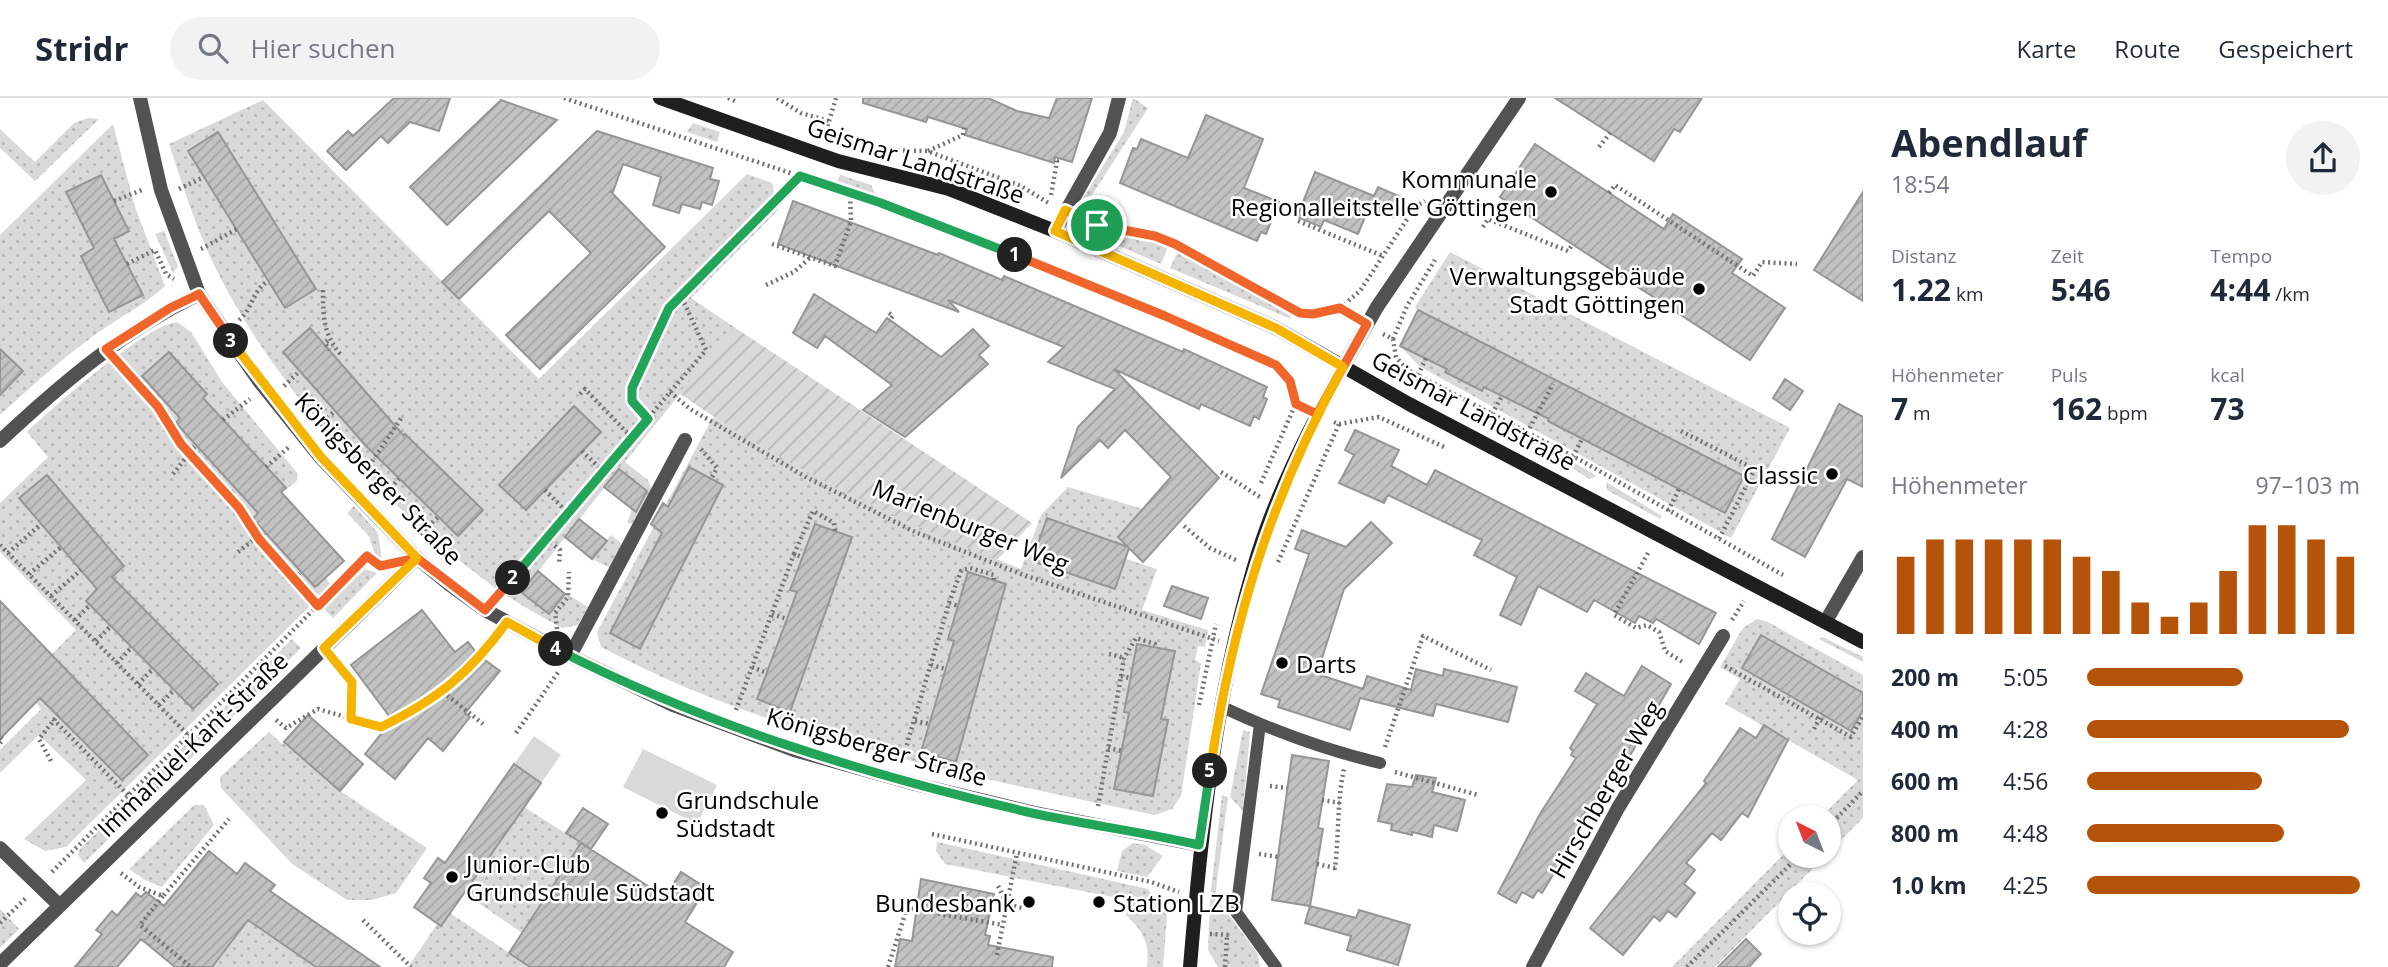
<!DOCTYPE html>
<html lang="de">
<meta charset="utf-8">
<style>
:root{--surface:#fff;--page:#f2f2f3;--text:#1f2937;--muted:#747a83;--line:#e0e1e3;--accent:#b45309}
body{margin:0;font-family:"Open Sans",sans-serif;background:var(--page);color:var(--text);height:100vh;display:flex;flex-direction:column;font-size:26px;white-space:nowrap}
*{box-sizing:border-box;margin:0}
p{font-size:23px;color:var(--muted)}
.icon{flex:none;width:38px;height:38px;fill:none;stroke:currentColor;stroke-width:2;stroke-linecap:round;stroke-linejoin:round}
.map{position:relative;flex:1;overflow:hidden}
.panel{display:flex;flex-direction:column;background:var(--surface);width:525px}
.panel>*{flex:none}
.needle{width:46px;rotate:318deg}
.buttons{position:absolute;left:1778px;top:707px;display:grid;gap:14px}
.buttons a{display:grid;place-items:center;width:63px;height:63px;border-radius:50%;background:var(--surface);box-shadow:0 2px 5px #0004;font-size:35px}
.pin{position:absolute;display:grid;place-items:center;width:60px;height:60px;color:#fff;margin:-30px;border:4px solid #fff;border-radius:50%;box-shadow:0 2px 7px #0007}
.km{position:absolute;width:35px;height:35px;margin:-18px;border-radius:50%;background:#222;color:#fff;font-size:19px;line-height:35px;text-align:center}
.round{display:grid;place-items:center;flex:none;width:74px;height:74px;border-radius:37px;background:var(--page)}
.headline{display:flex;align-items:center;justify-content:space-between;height:119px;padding:0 28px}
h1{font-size:38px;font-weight:700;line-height:52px}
.stats{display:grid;grid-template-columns:repeat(3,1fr);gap:10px;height:119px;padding:7px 28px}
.stats div{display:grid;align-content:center}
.stats b{font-size:30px;font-weight:700}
.stats small{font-size:19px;font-weight:400}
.stats p{font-size:19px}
.chart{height:196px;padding:14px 28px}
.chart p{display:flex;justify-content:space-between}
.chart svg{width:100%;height:126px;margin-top:7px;stroke:var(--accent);stroke-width:6}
ul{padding:0 28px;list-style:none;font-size:23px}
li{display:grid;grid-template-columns:112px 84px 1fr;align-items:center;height:52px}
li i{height:18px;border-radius:9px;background:var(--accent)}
header{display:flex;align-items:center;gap:42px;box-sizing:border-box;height:98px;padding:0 35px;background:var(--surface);border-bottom:2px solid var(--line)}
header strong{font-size:33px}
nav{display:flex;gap:38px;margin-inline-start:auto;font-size:24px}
.search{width:490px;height:63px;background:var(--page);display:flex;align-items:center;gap:18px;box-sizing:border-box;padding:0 24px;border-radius:38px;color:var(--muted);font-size:26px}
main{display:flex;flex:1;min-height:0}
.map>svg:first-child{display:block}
</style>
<header>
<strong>Stridr</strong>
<div class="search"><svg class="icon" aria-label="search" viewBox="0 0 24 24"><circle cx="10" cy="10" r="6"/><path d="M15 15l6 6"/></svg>Hier suchen</div>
<nav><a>Karte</a><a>Route</a><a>Gespeichert</a></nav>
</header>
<main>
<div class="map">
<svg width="1863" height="869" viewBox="0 0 1863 869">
<defs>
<pattern id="grass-dots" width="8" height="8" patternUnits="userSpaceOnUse" patternTransform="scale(1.75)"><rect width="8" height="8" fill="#d9d9d9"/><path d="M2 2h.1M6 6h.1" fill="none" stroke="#b8b8b8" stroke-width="1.8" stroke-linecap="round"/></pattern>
<pattern id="garden-furrows" width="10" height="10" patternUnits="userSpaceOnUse" patternTransform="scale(1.75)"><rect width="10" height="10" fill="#d9d9d9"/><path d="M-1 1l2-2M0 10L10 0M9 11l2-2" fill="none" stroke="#b8b8b8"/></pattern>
<pattern id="building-hatch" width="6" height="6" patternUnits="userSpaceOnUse" patternTransform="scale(1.75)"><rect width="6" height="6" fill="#c2c2c2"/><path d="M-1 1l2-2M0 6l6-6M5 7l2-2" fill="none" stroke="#a5a5a5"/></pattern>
</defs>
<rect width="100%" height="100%" fill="#fff"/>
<path fill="url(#grass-dots)" d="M1133,0L1148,10L1083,111L1079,107L1124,34Z
M263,2L539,281L747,76L772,85L778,112L691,200L734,229L625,364L648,382L652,392L632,426L627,425L632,411L646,392L619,371L522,494L549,516L565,495L588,509L578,527L562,530C539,517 515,504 494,489C385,409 276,291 216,171C196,131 183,88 169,46Z
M88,20L99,21L35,83L0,50V31L35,64L74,25Z
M693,25L720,34L717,44L687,34Z
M113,26L135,109L165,188C148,204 130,213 111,226C71,252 35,285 0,317V137Z
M840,77L871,87L876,97L837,84Z
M1089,131L1151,142L1168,149L1161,166L1112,145Z
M164,133L178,168L173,175L155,136Z
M1178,153L1289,214L1291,221L1170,170Z
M1450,154L1790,330L1731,440L1419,268L1400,248L1418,212L1415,209Z
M177,224L191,234L222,284L298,376L296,384L281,395L344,463L326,480L331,487L66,749L45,753L24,741L86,682L39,637L0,675V652L41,611L22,586L76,532L0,454V405L48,359L27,334C52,310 146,227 177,224Z
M713,319C813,377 912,428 1021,471L1041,417L1068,389L1143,411L1131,425L1138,432L1126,461L1157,471L1142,512L1208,532L1205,549L1198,548L1195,562L1201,565L1181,698L1172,711L1155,717C966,677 774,641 601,549L597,534Z
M1559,356L1597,378L1589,381L1555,358Z
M1606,384L1662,418L1660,421L1607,392Z
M354,408L378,435L382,462L375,457L369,438L347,415Z
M611,437L622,446L610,470L592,461Z
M365,471L377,475L333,520L324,511Z
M1757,521L1766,523L1863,577V720L1829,754V719H1821L1858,682L1725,606L1740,581L1720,569L1743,530Z
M1822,539L1863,559V564L1819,541Z
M292,541L301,550L204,647L195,638Z
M1243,632L1250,634L1243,713L1230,699Z
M269,634L282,646L284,644L340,693L427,750L396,795L372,802H347L292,766L221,690L220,679Z
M189,643L199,652L148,703L139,693Z
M1222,697L1228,699L1215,799L1258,856L1260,869H1218L1208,852L1210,801Z
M133,699L142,708L84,765L78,757L80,751Z
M194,707H204L214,727L162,789L143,781L129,771Z
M524,709L581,745L522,835L464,795Z
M937,744L1148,791L1167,818L1163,869H1147C1150,845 1143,833 1126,817L1128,802L945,766L936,753Z
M1133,745L1145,747L1163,758L1147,779L1117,773L1122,753Z
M1790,750V758H1825L1715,869H1672Z
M0,811L19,831L0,850Z
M450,815L530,869H408L438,825L442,828Z
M248,822L316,869H212Z"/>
<path fill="url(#garden-furrows)" d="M734,229L1032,425L997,462C886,417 776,364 679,295Z"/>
<path fill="#d9d9d9" d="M534,638L561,657L541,685L514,666Z
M643,651L717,687L697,726L623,689Z"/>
<path fill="url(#building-hatch)" stroke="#969696" stroke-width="2" d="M394,0H450L439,33L410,24L388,45L381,38L346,72L327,53L348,33L353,38Z
M863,0H988L1017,13L1049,20L1057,0H1092L1072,64L1055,59L1054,65L965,37L967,31L928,19L926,24L863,5Z
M1555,0H1702L1680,34L1674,31L1654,63Z
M501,2L557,22L447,127L410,89Z
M1206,17L1263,41L1244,90L1279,104L1266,136L1261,134L1257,143L1120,85L1133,50L1137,51L1141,41L1188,60Z
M597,33L713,70L710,81L719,83L712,107L702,104L700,111L682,106L679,115L653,107L661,79L623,66L613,94L610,93L665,149L540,271L506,237L591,155L549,113L459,201L442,184Z
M218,34L316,191L285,210L188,53Z
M1535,46L1664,131L1673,116L1742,161L1732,175L1785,210L1750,262L1500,99Z
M1315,74L1374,98L1378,89L1401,99L1393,119L1369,110L1370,107L1358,136L1324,122L1321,129L1297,119Z
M101,77L129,133L114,141L143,197L109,214L81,158L94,150L66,94Z
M1863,94V203L1814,172Z
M793,103L938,157L939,155L1002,182L1004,178L1183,254L1184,251L1267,289L1263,299L1267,301L1259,321L1254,318L1250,328L1201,306L1199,311L1114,271L1219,380L1143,464L1129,450L1115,491L1032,463L1047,420L1128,449L1118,439L1171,379L1125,332L1108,350L1100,342L1061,380L1078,329L1115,291L1048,264L1064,249L948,202L959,214L778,146Z
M814,196L876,235L887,220L941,259L973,231L989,248L979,257L988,266L905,339L863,312L892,287L825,238L817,250L793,235Z
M1418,212L1744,378L1725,415L1548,323L1549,321L1484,289L1482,293L1445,274L1447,271L1400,248Z
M310,230L404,338L405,336L483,412L458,438L367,349L283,254Z
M0,251L23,273L0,297Z
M169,254L207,296L203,300L286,390L281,394L344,463L315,489L253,421L258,415L176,325L180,320L142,278Z
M1785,281L1803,293L1790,312L1773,300Z
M1839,306L1863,319V389L1847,381L1805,459L1772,441Z
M574,308L601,334L526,412L499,387Z
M1355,332L1399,352L1391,368L1427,387L1435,372L1716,515L1699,546L1656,521L1653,525L1639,518L1635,525L1594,502L1587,514L1538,488L1521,527L1500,517L1517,479L1474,457L1482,442L1388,397L1384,405L1339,385L1354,357L1345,352Z
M689,369L723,387L640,551L610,535L662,435L651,426L663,405L668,409Z
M619,371L647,393L636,414L604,389Z
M47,377L124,468L112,479L218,586L193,611L86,503L97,491L19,400Z
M579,421L607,443L592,461L565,439Z
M1371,424L1392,445L1344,491L1317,576L1363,591L1367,578L1411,592L1416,571L1443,578L1444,571L1498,584L1517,589L1508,624L1436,606L1433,618L1360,600L1350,632L1278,609L1280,602L1261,596L1309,456L1295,451L1302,432L1346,449Z
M815,426L852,439L790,614L757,601L797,494L790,492Z
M538,473L565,496L549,516L521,494Z
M968,474L1006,486L956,664L921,654L954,543L948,541Z
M1172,488L1208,500L1201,521L1164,508Z
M0,503L148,657L122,682L40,600L0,641Z
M422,512L455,554L468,544L478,557L500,573L465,615L470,619L443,653L428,640L395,681L365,656L392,622L351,567Z
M1761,537L1863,595V612L1851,633L1742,570Z
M1137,546L1175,553L1161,621L1168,622L1153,698L1114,691L1129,615L1124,614Z
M1642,568L1671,586L1620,675L1616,672L1542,795L1538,792L1533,800L1522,794L1516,805L1498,795L1540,716L1576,660L1571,657L1573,653L1570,650L1597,606L1575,593L1586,575L1624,598Z
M308,617L363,666L340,693L284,644Z
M1764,627L1788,642L1748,719L1742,715L1721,742L1712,735L1686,765L1695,772L1684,786L1695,795L1676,819L1668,813L1660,823L1654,818L1623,857L1590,830L1706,685L1704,683L1740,630L1756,640Z
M1292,657L1329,663L1318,730L1323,731L1310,808L1272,802Z
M514,666L541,685L441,828L414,809L431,785L424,780L438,760L445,765Z
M1416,677L1436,680L1432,694L1465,702L1457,733L1434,727L1432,739L1412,734V737L1391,732L1392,726L1378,723L1387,686L1412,689Z
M583,710L608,726L591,751L566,735Z
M581,745L665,799L681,774L706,790L685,824L733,854L724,869H530L509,855Z
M209,753L237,776L245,765L275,787L270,793L380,869H316L248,822L212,869H175L141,841L117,869H75L102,836L96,832L112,813L117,818L136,795L141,799L146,794L164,808Z
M921,781L994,796L985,837L990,838L988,847L1053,859L1052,869H895L900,841L912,843Z
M1310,808L1356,820L1359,812L1410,827L1398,867L1347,852L1351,838L1305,825Z
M1746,841L1761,856L1749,869H1718Z"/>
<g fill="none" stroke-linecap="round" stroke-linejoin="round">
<path stroke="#747474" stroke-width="4.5" stroke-dasharray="2 3.5" stroke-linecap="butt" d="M564,0L881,105L1165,218L1276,267L1290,283L1296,305L1301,308
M728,0L737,4
M777,0L801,15L829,23L824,38
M829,23L836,0
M1599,49L1610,35
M881,52L927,53L1021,88L1050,106
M928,53L963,37L964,30
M179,91L204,79
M1609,95L1615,87L1753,178L1762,164L1797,166
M1051,97L1057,63L1055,62
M114,103L142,92
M1084,121C1112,135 1145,134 1175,146L1300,215L1313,216L1340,210L1351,217
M1298,123L1383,158
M1483,129L1488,121L1568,153L1573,146
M772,146L835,168L851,123L850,94
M201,151L237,131
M127,166L155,152L166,176L174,181
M766,187L794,174L812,158
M323,192C323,218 323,236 341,257
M1340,210L1360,193L1415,109L1425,103
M889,215L893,218L890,222
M239,222C253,210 252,193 268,183
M1383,236L1393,241L1396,259L1406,271L1580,362L1783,477
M1393,241L1407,208L1435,162
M328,243L325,245L329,252
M119,266L158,309L181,346L239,410L259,441L318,508
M1418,277L1426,260
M284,288L300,273
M670,294L690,311L806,379L915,434L1021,476L1219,543
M580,296L585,291L632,340
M153,304L160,298
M1492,316L1502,298
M648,321L632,304V290L669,210L681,198
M223,322L250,301
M1334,324L1339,326L1379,319L1444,349
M319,327L335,313
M1681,333L1755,371L1719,441
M1527,335L1553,286
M701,351L717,370L711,381
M582,353L603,373
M1573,359L1582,341
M266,369L289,349
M1221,374L1260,399
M173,376L196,347
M363,377L402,319
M1261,385L1296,305
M545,392L568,415
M228,398L236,391
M383,398L399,381
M1668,413L1679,391
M1184,428L1210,450L1236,462
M420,436L438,419
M259,441L265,434
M546,441L560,452L559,467
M0,447L199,648
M238,454L257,439
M8,455L41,426
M1648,455L1614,517L1636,530L1647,527L1659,534L1665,553L1684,565
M794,456L813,413L834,425L835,433
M1278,464L1339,326
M29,476L61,449
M294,480L301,474
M51,498L81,472
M496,499L706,252L681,198L800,78
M949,505L961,473L970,470L994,477V482
M772,516L787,521
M75,522L90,507
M1732,522L1744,503
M557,531L555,515L568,499L569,474
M96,543L111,528
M1109,556L1124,560
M336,564L353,585L351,621
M117,565L132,549
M931,567L946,571
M1725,568L1851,639L1863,618
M752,569L767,575
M1121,578L1124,560L1136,540L1155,546L1157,550
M138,586L153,571
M443,594L483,626
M159,607L174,592
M1199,607L1216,526
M736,612L794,456L802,459
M53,621L129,698
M276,622L286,630L318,611L381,629C426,607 466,580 496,539
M915,623L930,626
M1814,631L1822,616
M516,635L559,573
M0,645L3,642L1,640
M1385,649L1423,538L1491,572
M1108,650L1122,653
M51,663L39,641L58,617
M902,663L949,505L958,508
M1395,674L1478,697
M1270,688L1287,690
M1322,702L1340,705
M1098,708L1121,578L1130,580
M1829,728L1863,693
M932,736L1151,784L1179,794
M1259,756L1279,759
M1317,766L1335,770C1339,737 1337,703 1344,671
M52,774L367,458L382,468
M121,775L139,789L163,798L229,721
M998,788L1007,806L1022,810
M163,798L140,827L191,869
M363,822L411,869
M0,825L26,800
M1210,836L1232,837
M997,857L1017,755
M888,869L907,810L1003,827
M1225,869L1227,839
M1687,869L1799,758"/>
<path stroke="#525252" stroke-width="12" d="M1220,608C1271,632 1325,652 1380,665
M1260,626L1236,814L1276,869"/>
<path stroke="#525252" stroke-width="14" d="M140,0L161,92L199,196L259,283L321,360L417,460L449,486L485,512L570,558L673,607L794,652L915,686L1035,715L1199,747
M1055,133L1110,35L1119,0
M1343,269L1377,209L1519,0
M0,343C61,286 123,233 199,196
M1826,523L1863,459
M570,558L685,342
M0,750L59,807
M0,866L417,460
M1533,869L1618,710L1723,538"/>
<path stroke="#1f1f1f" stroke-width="14" d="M660,0L838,63L949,91L1055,133L1276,230L1409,306L1863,544
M1190,869C1201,735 1215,602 1253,472C1273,401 1308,333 1343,269"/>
</g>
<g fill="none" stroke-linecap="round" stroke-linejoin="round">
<defs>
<path id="split-1" d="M1015,157L1165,218L1276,267L1290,283L1296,306L1317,316L1367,226L1340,210L1313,216L1300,215L1175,146L1155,138L1097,127"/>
<path id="split-2" d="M513,480L648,321L632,303V290L669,210L800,78L881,105L1015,157"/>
<path id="split-3" d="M231,243L199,196L170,210L106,251L158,309L181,346L239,410L259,441L318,508L367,458L380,468L417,460L485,512L513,480"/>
<path id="split-4" d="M231,243L321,359L417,460L324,550L352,584L351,621L381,629C438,601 470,575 507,524L556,551"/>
<path id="split-5" d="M556,551C707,628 867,677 1032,715C1088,727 1144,734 1199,747L1210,673"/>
<path id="split-6" d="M1097,127L1065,112L1055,133L1276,230L1343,269C1269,403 1233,522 1210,673"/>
</defs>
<use href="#split-1" stroke="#fff" stroke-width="14"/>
<use href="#split-2" stroke="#fff" stroke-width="14"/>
<use href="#split-3" stroke="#fff" stroke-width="14"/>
<use href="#split-4" stroke="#fff" stroke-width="14"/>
<use href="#split-5" stroke="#fff" stroke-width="14"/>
<use href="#split-6" stroke="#fff" stroke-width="14"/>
<use href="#split-1" stroke="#f0652b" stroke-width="9"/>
<use href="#split-2" stroke="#22a559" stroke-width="9"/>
<use href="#split-3" stroke="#f0652b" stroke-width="9"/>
<use href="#split-4" stroke="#f5b400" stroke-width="9"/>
<use href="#split-5" stroke="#22a559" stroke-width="9"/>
<use href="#split-6" stroke="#f5b400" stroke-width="9"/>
</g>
<g fill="#000" stroke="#fff" stroke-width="2.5">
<circle cx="1551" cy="94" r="7"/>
<circle cx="1699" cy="191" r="7"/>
<circle cx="1832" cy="376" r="7"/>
<circle cx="1282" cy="565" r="7"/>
<circle cx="662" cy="715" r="7"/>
<circle cx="452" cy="779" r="7"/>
<circle cx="1029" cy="804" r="7"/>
<circle cx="1099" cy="804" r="7"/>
</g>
<g text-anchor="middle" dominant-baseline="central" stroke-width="5" stroke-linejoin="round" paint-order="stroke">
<g font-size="24" fill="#000" stroke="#fff">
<text transform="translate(916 62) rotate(18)">Geismar Landstraße</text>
<text transform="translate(1474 312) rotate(28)">Geismar Landstraße</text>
<text transform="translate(379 380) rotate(46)">Königsberger Straße</text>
<text transform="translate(971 427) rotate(22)">Marienburger Weg</text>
<text transform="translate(192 646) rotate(-44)">Immanuel-Kant-Straße</text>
<text transform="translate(877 648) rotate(16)">Königsberger Straße</text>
<text transform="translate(1605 691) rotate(-60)">Hirschberger Weg</text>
</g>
<g font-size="24" fill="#000" stroke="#fff" text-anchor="end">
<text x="1537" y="80">Kommunale<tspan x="1537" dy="28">Regionalleitstelle Göttingen</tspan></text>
<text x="1685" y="177">Verwaltungsgebäude<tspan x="1685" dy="28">Stadt Göttingen</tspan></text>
<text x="1818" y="376">Classic</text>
<text x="1296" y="565" text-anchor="start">Darts</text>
<text x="676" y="701" text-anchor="start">Grundschule<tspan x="676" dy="28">Südstadt</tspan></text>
<text x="466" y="765" text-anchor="start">Junior-Club<tspan x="466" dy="28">Grundschule Südstadt</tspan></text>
<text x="1015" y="804">Bundesbank</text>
<text x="1113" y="804" text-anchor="start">Station LZB</text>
</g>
</g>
</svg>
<div class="buttons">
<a><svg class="needle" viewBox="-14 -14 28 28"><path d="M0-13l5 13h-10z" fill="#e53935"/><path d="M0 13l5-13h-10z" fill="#747a83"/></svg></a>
<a><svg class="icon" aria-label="locate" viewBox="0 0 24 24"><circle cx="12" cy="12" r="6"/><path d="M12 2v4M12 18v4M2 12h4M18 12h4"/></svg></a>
</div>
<div class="pin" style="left:1097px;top:127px;background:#1e9e55"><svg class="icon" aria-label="arrive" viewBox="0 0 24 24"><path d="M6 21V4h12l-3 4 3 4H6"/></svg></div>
<b class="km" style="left:1015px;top:157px">1</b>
<b class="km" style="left:513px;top:480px">2</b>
<b class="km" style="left:231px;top:243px">3</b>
<b class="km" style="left:556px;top:551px">4</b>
<b class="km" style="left:1210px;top:673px">5</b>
</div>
<section class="panel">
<div class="headline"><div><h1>Abendlauf</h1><p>18:54</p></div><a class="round"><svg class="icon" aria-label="share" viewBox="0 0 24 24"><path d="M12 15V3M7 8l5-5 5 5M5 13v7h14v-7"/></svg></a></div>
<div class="stats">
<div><p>Distanz</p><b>1.22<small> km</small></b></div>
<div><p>Zeit</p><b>5:46</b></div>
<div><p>Tempo</p><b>4:44<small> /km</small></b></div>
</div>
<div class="stats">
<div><p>Höhenmeter</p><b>7<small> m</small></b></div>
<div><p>Puls</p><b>162<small> bpm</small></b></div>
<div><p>kcal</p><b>73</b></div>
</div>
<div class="chart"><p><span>Höhenmeter</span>97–103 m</p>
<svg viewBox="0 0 160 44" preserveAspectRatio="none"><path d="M5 44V17M15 44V11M25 44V11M35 44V11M45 44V11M55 44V11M65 44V17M75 44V22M85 44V33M95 44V38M105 44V33M115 44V22M125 44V6M135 44V6M145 44V11M155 44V17"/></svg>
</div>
<ul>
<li><b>200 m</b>5:05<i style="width:57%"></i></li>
<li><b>400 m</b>4:28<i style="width:96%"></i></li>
<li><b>600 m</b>4:56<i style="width:64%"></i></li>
<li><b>800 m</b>4:48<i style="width:72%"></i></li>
<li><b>1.0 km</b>4:25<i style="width:100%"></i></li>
</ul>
</section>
</main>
